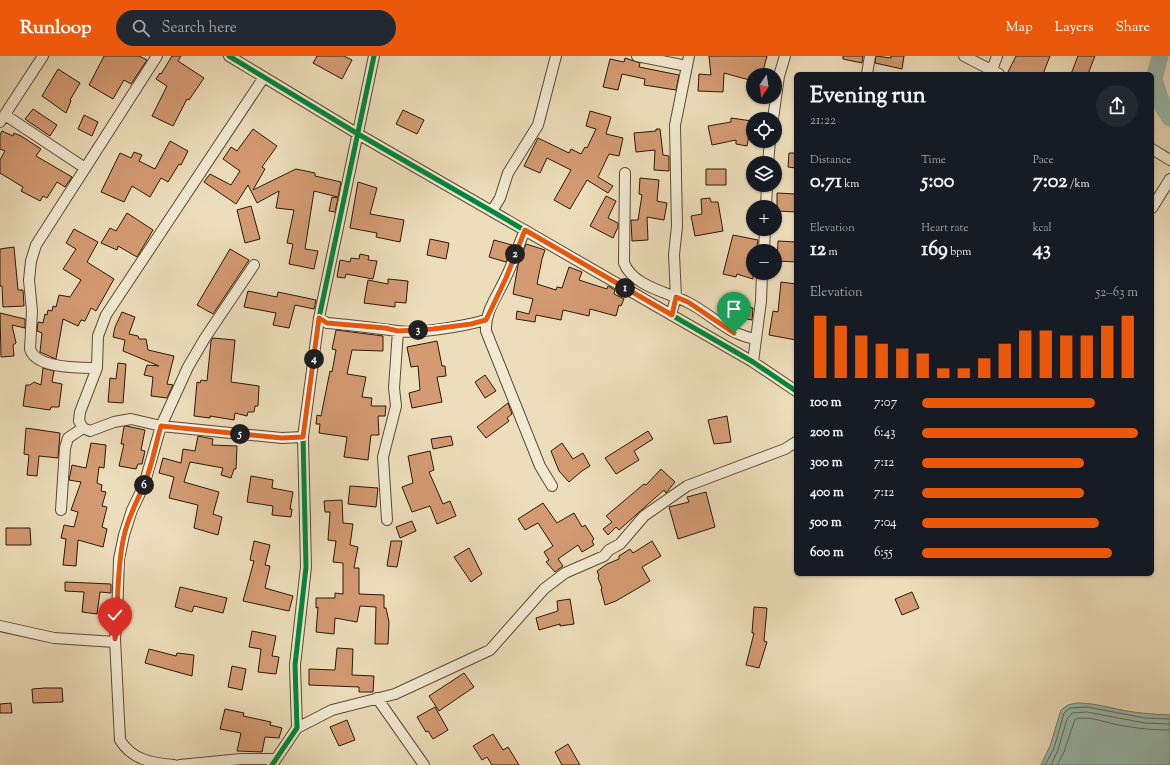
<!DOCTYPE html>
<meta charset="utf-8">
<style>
:root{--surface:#171b24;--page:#242831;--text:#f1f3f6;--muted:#9ea1a6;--accent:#ea580c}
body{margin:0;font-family:"Sorts Mill Goudy",serif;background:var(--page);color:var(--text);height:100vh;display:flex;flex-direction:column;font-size:15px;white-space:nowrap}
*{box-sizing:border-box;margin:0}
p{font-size:13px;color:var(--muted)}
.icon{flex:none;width:22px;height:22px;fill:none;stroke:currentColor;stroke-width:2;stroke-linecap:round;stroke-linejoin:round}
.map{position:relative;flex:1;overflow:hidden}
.panel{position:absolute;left:794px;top:16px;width:360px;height:504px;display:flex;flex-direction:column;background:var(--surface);border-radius:6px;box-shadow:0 1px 3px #0004}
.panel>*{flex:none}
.needle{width:26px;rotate:193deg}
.tools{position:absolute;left:746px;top:12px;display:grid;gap:8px}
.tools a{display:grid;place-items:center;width:36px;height:36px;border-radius:50%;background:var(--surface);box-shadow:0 1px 3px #0004;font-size:20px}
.pin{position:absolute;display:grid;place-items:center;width:34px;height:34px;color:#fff;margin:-41px -17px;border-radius:50% 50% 50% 0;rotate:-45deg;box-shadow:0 0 4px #0007}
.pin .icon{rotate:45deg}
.km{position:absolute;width:20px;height:20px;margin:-10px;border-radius:50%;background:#222;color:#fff;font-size:11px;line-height:20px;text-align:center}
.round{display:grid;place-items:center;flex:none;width:42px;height:42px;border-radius:21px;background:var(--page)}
.head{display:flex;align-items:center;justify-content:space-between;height:68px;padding:0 16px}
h1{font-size:22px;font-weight:700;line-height:30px}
.metrics{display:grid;grid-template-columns:repeat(3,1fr);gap:6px;height:68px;padding:4px 16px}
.metrics div{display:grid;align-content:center}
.metrics b{font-size:20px;font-weight:700}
.metrics small{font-size:11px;font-weight:400}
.metrics p{font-size:11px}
.chart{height:112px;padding:8px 16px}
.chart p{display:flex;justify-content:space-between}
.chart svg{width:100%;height:72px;margin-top:4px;stroke:var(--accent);stroke-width:6}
ul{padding:0 16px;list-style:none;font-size:13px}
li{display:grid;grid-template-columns:64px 48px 1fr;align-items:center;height:30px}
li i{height:10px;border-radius:5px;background:var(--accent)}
header{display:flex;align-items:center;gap:24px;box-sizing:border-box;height:56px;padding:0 20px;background:var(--accent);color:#fff}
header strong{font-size:19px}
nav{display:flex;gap:22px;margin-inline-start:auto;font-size:14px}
.search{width:280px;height:36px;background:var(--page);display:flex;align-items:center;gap:10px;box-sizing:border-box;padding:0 14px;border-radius:22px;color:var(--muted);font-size:15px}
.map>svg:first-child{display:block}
</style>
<header>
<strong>Runloop</strong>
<div class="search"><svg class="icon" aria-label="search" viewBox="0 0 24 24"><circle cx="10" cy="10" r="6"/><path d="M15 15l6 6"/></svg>Search here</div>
<nav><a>Map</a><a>Layers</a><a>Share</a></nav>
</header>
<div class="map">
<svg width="1170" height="709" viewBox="0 0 1170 709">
<rect width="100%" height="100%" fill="#eddebb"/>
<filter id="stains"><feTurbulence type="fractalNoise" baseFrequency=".005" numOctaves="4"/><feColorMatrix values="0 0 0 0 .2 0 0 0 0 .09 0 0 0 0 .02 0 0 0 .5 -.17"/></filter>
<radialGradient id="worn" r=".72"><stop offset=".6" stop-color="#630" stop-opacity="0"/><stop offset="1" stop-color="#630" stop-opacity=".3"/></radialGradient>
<path fill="#99bcaf" stroke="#6e7a6c" d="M1076,647C1091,647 1103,650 1117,653C1134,657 1152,658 1170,659V709H1041L1050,690L1061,654L1068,649Z"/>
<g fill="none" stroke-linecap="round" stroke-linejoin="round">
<path stroke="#636a5c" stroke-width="1" d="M1045,709L1054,692L1064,657L1070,652L1087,651L1145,662L1170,663
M1051,709L1058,694L1067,663L1072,657L1087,656L1145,667L1170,668
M1057,709L1064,696L1075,663C1089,660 1101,665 1114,668C1133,672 1151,674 1170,674"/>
<path stroke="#99bcaf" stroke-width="17" d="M1160,0L1154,23L1163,51L1170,62"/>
</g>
<path fill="#d49b73" stroke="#2d1808" d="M104,0H139L147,4L131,28L124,24L113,43L89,29Z
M172,0H181L178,5L204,22L189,44L187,43L173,70L152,60L167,30L156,23L160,17L161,18Z
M317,0H344L352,4L342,23L313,7Z
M709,0H767L762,19H753V25L724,17L723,36L698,35L699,18L711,19Z
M843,0H863L862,7L843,3Z
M876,0L891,2V0H904L902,13L875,7Z
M1016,0H1050L1043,18H1007Z
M1078,0H1095L1088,18H1071Z
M625,2L640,7L639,11L679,19L676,34L644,29L645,23L622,18L618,34L603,31L610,3L624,6Z
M58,13L80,27L70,44L71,45L66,57L42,40Z
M33,53L57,69L50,80L25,63Z
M403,54L424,64L417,78L396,68Z
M590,55L611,61L606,78L623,82L619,100L609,98L598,121L613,130L608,137L587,124L570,153L554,144L571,114L547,102L540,117L524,110L538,82L569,97L571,93L581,98L585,91L587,92L596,73L586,70Z
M84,59L98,66L92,80L78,73Z
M731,62L752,65L747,90L736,88V84L712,89L708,70L731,66Z
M253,73L277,90L262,111L265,113L253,134L296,113L315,117V120L341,126L338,141L314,135L305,193L318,195L314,213L289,208L293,188L287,187L294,154L276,152L279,135L257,147L248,129L236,148L204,126L210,118L231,129L240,115L223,103L231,91L237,95Z
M656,73H660L663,99L669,100V115L654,114L655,94L636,96L634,77L656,75Z
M2,75L13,80L14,77L21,80L41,93L36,100L72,121L65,131L57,126L47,142L43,140L40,145L21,135L23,131L0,117V104L5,95L0,93V79Z
M170,85L188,95L181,109L179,108L168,126L161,122L150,141L132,130L124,146L101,136L120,97L131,102L134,96L142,99L139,105L155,113Z
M789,97H796V112L788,111Z
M706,113H726V129H706Z
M640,122L659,124L657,145L667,147L664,164L647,161L648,184L632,185L631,164H638L642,139L639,138Z
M358,126L377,132L370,158L404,164L400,186L376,181L377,177L350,172Z
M777,137L796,138V156L777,155Z
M606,140L616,145L608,162L618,167V171L613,182L590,170Z
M332,141L338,142L335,156L329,155Z
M710,142L711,146H718L723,175L695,180L691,160L702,158L701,143Z
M251,150L260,183L245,187L237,154Z
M127,157L153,174L137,201L118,190L117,194L101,187L110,172L116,175Z
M74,173L98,186L87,206L114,223L96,255L91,252L85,265L81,264L78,270L63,263L56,303L40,296L42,277L37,275L38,266L43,267L45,258L47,259L48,254L52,255L53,250L56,251L59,239L70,241L81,224L63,213L76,193L66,187Z
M733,179L758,184L756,195H753V223L737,218L736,221L723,218Z
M430,183L449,187L446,203L427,199Z
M494,184L512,189L506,206L489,201Z
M778,185L796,186V206L777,205Z
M526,188L545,194L542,203L537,228L556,234L557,231L562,232L569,211L582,216L579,224L607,233L608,230L615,234L614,238L624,243L621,250L619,249L616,260L590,253L589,260L563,254L561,264L536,259L535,266L516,263L517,255L529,258L533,243L513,238L518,209Z
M14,191L18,234H23L24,250L3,251L2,230H0V193Z
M230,193L249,204L213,258L197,249Z
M360,198L369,200L368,204L377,205L373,223L346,218L345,222L337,221L340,204L350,206L351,202L359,203Z
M388,223L408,225L406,247L395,246V251L364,247L368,224L388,228Z
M781,226L796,228V284L769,279L773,255L778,256Z
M248,235L277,241L278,236L316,244L314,253L295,249L289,272L273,269L276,257L244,251Z
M727,243L748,248L747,251L753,252L752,264L724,258Z
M122,256L135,261L129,278L138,280L139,283H146L148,294L174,300L167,328L173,329L167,342L151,340L153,321L144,319L147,309L159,310L123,295L125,284L113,281L115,271Z
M0,257L25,263V272L12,269L16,287L13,289L14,300L1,301Z
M336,274L383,280V295L352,294L347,318L366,321L362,341L372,342L371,350H386L385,360H378L379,379H371L368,404L344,401L347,381L319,377L320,368H316L317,359L321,360L330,315L332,316L336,294L332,293Z
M213,282L235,284L231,326L259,330L258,350H255L254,356H248L247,360L235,357L234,364L210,360V362L194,360L197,326L200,327L201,324L207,325L211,285Z
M437,285L442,310H445L446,320L437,321L442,346L412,352L409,337L420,334L418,310L411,311L407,291Z
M118,307L126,308L123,347L108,346L110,322L116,323Z
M43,312L54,315L52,326L62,328L59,351H51L50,354L23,350L26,329H30L34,326L41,329Z
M485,319L496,335L485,342L475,326Z
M508,347L512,358L507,362L509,365L486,382L477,371Z
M727,360L731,386L714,388L708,364Z
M126,370L145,374L141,394L145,395L142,408H138L136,413L119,410L124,388H121L124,371Z
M26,372L60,377L58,402L39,400L37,420L27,419L29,399L24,398Z
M648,375L653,383L634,395L639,404L616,418L605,402Z
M198,380L213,383L212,389L237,390L236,413H234L231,422L221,419L223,412L190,406L184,426L219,436L213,458L222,461L218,479L194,472L198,449L169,442L174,421L159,417L163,402L181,407L183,393L195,395Z
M451,380L453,389L433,393L431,383Z
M91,387L106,389L104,412L99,411L97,427L102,429L101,435L106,436L102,450L107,451L102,471L107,473L103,491L78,484L76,510L63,509L66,483L61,482L64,469L74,471L78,456L71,454L81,426L69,424L72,409L86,412Z
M562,387L573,403L583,397L590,410L582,415L569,426L559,415L551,395Z
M430,395L434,414L429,416L443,448L450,445L456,460L437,468L430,450L412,456L402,431L413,427L408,400Z
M661,413L675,426L666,437L664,434L619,474L616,471L608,479L603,473L612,466L606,460L644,428L646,429Z
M251,420L273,424L272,432L293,436L290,453H292L291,461L272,459L273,450L247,446Z
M350,430L378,432L376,451L348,448Z
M706,436L715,471L678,483L669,451L689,446L687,441Z
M342,444L343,467L353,468L350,489L358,491L354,512H359V538L384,539V552H386L389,566L388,588H375L376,551L360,550L357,566L335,562L334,578L316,576L318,551L316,552V542H335V537L343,538V507L333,506L336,485L328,484L330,456H325L324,445Z
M543,447L557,467L574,457L582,471L585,469L594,483L592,485L594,489L582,496L578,489L558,503L563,510L555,516L546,506L549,504L544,496L553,490L538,467L525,474L518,463Z
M412,465L416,475L400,482L396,471Z
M6,472H30L31,489H6Z
M254,485L270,489L265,509L270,510L265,532L293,540L289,555L243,545L254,505L250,504Z
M391,485H402L397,511L387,510Z
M652,485L661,500L642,511L650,525L616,545L605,549L601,533L602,532L598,522L599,520L597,515L607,508L619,503V500L630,493L633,497Z
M469,492L482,518L471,526L454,501Z
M65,526L111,528V537L100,536L97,558L82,556L84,536L65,535Z
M180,531L227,542L223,557L194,550L192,556L175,551Z
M912,536L919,552L902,559L895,543Z
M570,543L574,568L560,570V568L539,574L536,562L558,555L557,545Z
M754,551L767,552L764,585L767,586L759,612L746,609L754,577H752Z
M252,575L276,580L272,600L279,601L276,618L258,616L261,593L249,591Z
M337,592L353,593L352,619L374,620L373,636H359V631L309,629V613L335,614Z
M149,593L176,600L177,597L194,599L192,620L145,607Z
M232,610L246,613L242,634L228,631Z
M464,617L474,631L439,655L429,640Z
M45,632H62L63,646L33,647L32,633Z
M11,647L12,657H0V648Z
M435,651L448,674L433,683L428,675L426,676L417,661Z
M225,653L244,657L243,660L271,666L270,669L282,672L279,682L265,681L262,696L237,695L241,677L220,673Z
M347,664L355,684L339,690L330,671Z
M493,678L503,694L508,691L519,709H492L487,701L482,704L473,690Z
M568,688L580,709H562L555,696Z"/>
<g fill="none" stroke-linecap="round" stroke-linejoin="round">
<defs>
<path id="minor" d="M229,0L358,78L753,306L796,335
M637,0L687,10
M964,0L999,18
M992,14L997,0
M867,18L870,0
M264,21L106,259L98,280L97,312L80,356L79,365L83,372L90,375L114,366L131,363L161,370L282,382L303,381
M5,59L85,112
M773,63L779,20L785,0
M0,66L43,0
M1152,93L1170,104
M768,107L770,85
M625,117L624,207C633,230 667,236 687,246C712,258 726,278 756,283
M766,151L767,129
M1152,152L1170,123
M492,155L500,142L508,117L538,69L556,0
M525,174C518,190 513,208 505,223C497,241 485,255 486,275L540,410L552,430
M764,195L765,173
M671,259L676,241L674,199L677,170L675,69L689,0
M319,262L327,267C351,269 374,272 397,275C420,278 464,270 486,264
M753,306L761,245L762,217
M97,312C80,312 36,313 30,293L32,255L29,224L31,205L36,189L157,0
M61,454L65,392L68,382L83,372
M387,464L383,401L396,350L394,332L398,275
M0,570L54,582L115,586
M377,642L424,709
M297,672L332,654L395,638L490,594L544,533L565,517L604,500L609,494L620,488L644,460L687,430L785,393L796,386
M174,709C152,707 132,704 120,684L115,583L117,561L119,503L124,479L132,454L144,429L161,370L188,311L205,282L254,209
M180,709L241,703H276
M272,709L297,672L295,609L306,511L303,381L319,262L374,0"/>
</defs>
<use href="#minor" stroke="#5d4a35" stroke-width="12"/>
<use href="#minor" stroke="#f3ead3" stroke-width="10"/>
<defs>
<path id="cycleway" d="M229,0L358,78L753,306L796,335
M272,709L297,672L295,609L306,511L303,381L319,262L374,0"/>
</defs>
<use href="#cycleway" stroke="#f3ead3" stroke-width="8"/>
<use href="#cycleway" stroke="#00873e" stroke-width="5"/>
</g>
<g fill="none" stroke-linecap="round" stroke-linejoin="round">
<defs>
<path id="route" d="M115,583C119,549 116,514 124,480C128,461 137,446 144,429C152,410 155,390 161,370L282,382L303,381L319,262L327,267L385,272L398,275L433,273L471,268L486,264L506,222L525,174L672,259L676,241L688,246L734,277"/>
</defs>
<use href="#route" stroke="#fff" stroke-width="8"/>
<use href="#route" stroke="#ea580c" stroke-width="5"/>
</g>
<rect width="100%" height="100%" filter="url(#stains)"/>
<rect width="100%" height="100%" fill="url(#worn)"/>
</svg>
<div class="tools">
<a><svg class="needle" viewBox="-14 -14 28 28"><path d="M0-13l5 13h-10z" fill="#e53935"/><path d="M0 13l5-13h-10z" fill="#9ea1a6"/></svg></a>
<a><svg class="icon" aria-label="locate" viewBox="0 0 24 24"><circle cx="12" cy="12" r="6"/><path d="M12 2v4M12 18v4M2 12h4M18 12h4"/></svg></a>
<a><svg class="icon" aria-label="layers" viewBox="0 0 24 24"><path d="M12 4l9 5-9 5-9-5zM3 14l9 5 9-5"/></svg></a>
<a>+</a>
<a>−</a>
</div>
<div class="pin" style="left:734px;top:277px;background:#1e9e55"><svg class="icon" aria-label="arrive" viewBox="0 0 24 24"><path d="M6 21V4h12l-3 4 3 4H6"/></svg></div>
<div class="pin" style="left:115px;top:583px;background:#d93025"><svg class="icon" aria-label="check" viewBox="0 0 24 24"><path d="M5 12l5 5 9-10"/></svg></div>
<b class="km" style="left:625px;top:232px">1</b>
<b class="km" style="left:515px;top:198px">2</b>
<b class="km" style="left:418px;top:274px">3</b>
<b class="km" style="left:314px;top:303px">4</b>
<b class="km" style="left:240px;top:378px">5</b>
<b class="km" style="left:144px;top:429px">6</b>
<section class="panel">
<div class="head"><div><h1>Evening run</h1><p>21:22</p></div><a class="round"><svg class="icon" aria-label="share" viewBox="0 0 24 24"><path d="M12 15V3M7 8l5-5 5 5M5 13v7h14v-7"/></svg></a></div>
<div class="metrics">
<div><p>Distance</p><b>0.71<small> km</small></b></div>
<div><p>Time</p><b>5:00</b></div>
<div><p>Pace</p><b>7:02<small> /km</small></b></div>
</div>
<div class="metrics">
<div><p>Elevation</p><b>12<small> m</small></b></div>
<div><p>Heart rate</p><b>169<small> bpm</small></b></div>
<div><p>kcal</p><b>43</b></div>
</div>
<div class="chart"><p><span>Elevation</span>52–63 m</p>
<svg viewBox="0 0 160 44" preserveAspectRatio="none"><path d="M5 44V6M15 44V12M25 44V18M35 44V23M45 44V26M55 44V29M65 44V38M75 44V38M85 44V32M95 44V23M105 44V15M115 44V15M125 44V18M135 44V18M145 44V12M155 44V6"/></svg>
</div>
<ul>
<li><b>100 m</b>7:07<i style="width:80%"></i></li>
<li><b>200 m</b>6:43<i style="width:100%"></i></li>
<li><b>300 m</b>7:12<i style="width:75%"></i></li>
<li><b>400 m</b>7:12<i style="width:75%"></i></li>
<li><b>500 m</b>7:04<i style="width:82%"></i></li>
<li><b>600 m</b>6:55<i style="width:88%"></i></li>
</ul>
</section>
</div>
